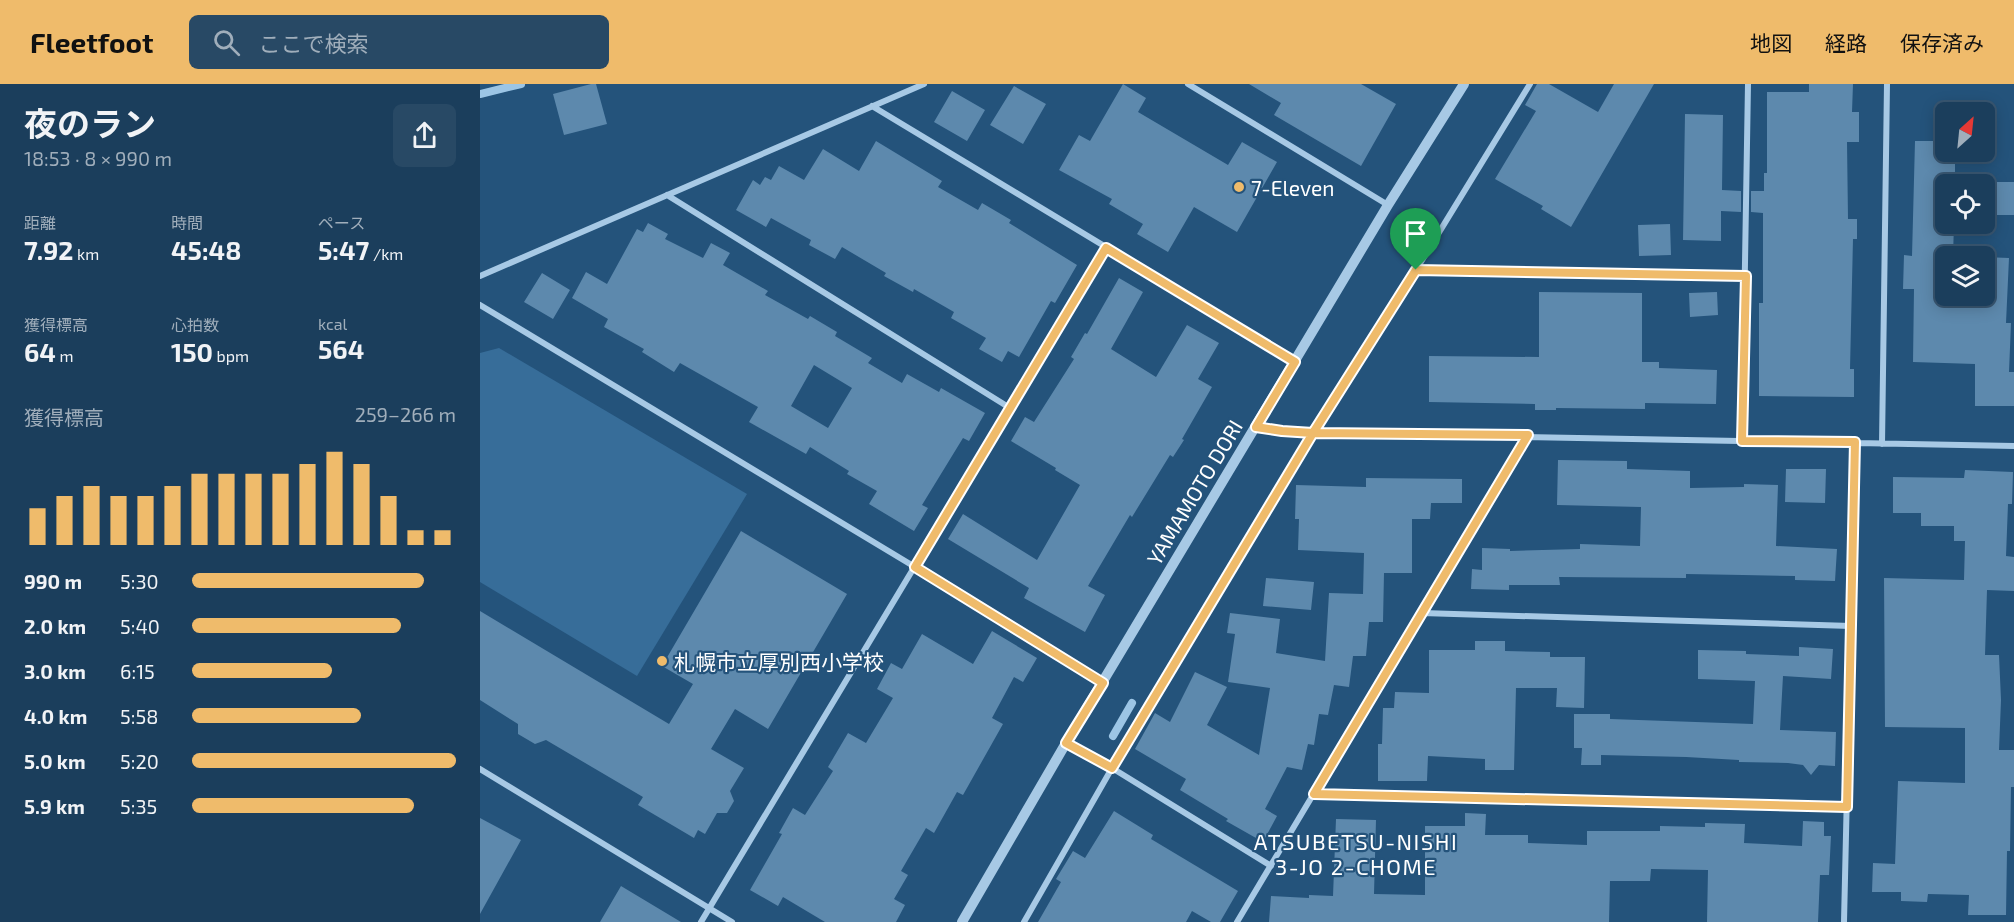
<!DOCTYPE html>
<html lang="ja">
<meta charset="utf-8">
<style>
:root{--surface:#1b3e5c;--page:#284965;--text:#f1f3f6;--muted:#a0aebb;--line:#395772;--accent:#efbb6b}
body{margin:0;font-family:"Exo 2","Noto Sans JP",sans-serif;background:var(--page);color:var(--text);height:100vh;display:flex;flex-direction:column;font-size:22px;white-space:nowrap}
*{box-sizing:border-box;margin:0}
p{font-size:20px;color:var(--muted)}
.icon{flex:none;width:33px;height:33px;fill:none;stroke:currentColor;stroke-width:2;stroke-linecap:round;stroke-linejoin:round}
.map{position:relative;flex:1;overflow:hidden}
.drawer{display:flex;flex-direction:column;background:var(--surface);width:480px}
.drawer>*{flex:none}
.needle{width:39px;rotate:27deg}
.fabs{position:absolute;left:1455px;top:18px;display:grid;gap:12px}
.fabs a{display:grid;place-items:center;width:60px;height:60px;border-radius:9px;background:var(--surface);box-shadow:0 3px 15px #0003,0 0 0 2px var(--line);font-size:30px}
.pin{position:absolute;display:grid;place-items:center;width:51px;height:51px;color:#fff;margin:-62px -26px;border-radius:50% 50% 50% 0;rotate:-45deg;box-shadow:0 0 6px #0007}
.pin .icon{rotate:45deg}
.round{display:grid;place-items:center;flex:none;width:63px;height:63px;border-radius:9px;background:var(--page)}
.summary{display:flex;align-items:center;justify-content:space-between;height:102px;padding:0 24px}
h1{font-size:33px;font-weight:700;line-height:45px}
.metrics{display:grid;grid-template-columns:repeat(3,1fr);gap:9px;height:102px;padding:6px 24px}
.metrics div{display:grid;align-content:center}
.metrics b{font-size:26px;font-weight:700}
.metrics small{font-size:16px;font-weight:400}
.metrics p{font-size:16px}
.chart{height:168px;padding:12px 24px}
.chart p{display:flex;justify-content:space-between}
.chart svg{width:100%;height:108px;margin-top:6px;stroke:var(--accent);stroke-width:6}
ul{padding:0 24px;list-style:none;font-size:20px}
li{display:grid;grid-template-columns:96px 72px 1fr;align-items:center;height:45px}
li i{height:15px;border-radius:8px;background:var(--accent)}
header{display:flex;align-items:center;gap:36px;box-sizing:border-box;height:84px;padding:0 30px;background:var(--accent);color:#111}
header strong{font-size:28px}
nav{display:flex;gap:33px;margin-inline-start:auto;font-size:21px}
.search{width:420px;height:54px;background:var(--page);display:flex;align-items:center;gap:15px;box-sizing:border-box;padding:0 21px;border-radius:9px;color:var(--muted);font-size:22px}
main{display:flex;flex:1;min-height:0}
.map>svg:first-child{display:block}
</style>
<header>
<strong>Fleetfoot</strong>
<div class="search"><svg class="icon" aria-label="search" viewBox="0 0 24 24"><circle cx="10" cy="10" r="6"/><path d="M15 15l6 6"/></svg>ここで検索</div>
<nav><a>地図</a><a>経路</a><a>保存済み</a></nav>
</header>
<main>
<section class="drawer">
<div class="summary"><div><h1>夜のラン</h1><p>18:53 · 8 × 990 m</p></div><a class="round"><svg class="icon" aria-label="share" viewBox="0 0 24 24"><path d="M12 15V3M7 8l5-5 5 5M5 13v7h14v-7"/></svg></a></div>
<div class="metrics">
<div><p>距離</p><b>7.92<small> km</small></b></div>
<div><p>時間</p><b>45:48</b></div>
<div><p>ペース</p><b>5:47<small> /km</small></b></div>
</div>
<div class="metrics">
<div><p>獲得標高</p><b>64<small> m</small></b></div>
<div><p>心拍数</p><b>150<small> bpm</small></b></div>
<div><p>kcal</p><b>564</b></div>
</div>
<div class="chart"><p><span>獲得標高</span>259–266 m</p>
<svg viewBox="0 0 160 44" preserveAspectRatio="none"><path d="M5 44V29M15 44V24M25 44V20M35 44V24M45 44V24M55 44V20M65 44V15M75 44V15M85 44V15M95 44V15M105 44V11M115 44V6M125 44V11M135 44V24M145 44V38M155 44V38"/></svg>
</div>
<ul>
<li><b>990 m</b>5:30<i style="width:88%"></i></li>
<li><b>2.0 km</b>5:40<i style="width:79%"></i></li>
<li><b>3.0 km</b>6:15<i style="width:53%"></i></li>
<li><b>4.0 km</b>5:58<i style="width:64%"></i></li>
<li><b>5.0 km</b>5:20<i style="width:100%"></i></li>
<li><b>5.9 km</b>5:35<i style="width:84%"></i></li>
</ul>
</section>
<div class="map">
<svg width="1534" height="838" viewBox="0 0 1534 838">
<rect width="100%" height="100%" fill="#24537b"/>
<path fill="#376d99" d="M19,264L267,410L157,592L0,498V269Z"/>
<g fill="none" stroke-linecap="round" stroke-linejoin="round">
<path stroke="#9cc5e5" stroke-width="8" d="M0,10L41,0
M633,652L652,619"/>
</g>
<path fill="#5d89ad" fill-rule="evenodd" d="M111,0H116L127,40L84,51L73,10Z
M643,0L666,14L658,28L748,81L762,58L797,78L757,148L714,123L688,168L657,150L663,140L629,120L632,115L579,86L599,51L610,57Z
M769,0H881L916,20L881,82L794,31L801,19Z
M1057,0H1069L1118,28L1134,0H1174L1091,143L1061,125L1063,122L1015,95L1056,27L1045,21Z
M1329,0H1373L1372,28H1379V58H1367L1368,135H1377V155H1373L1370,285H1374V313L1279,312V219H1283V129L1271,128V107H1284V89H1287V8H1329Z
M534,2L566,20L543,60L510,41Z
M472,7L505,26L487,57L454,38Z
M1205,30L1243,31L1242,106L1261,107V128L1241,127V157L1203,156Z
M396,57L462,97L458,103L498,126L502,119L531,136L529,139L597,181L575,219L571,217L539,273L528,267L522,278L499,265L506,254L471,234L474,228L434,205L433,208L404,192L406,189L362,163L355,175L329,161L331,156L291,134L286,143L256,126L273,96L280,101L285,93L291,96L299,82L324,96L343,65L379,87Z
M1435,57H1466V68H1475V100H1466V140H1474L1473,172H1466V212H1504V173L1529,174L1526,239H1531L1529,288H1534V322H1495V280L1433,278L1434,205H1423L1424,171L1432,172Z
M1504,98H1534V131H1504Z
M168,139L188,150L185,155L223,174L231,159L250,169L243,181L288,207L285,211L328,235L330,232L357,248L355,252L392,274L388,279L422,299L427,290L459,308L461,304L505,329L489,357L483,354L442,421L448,424L434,447L389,420L397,407L367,390L369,387L330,363L326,370L269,338L278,323L200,279L194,288L162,268L164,265L124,243L128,235L92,214L106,188L127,200L157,145L163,148ZM334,281L372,304L348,344L311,322Z
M1190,140L1191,171L1159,172L1158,141Z
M62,189L90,206L73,235L44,218Z
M639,194L663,208L631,265L676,293L707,241L739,259L718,295L732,303L702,355L704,356L693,373L690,371L652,433L650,431L608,502L625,511L605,548L544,514L549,504L468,455L483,430L557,476L600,401L575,386L576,384L531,357L545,333L554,338L594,275L591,273L605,249L607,250Z
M1059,208L1162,209V278H1179V284L1237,286L1236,320L1165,319V325L1076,324V326H1055V320L949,318V272L1059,273Z
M1237,208L1238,231L1210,233L1209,209Z
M1078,376L1147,377V385L1210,387V404L1264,403V400L1298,401L1296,462L1357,465L1355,497L1315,496V492L1263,491L1206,490V494L1079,493L1080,501H1029V506L991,505L992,485L1002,486V464L1030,465V467L1100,465V460L1160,462L1161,423L1077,421Z
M1306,385H1346L1345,419L1305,418Z
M1485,386L1533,388L1532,420H1528L1526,472L1534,473V507L1507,506L1505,571H1519L1521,616L1519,666H1534V703H1531L1530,767H1527L1526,831H1488L1489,811L1448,810L1447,818L1421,817V808H1392L1393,779L1415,780L1418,697L1485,699V644L1405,643L1404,494L1484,496L1485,457H1474V442H1441V429H1413V393L1484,394Z
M886,394L982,395V419H951L950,435H932V489H904L903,538H889L886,572H873L869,603L854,601L848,631L839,630L834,661L828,660L822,686L807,683L785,725L797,732L783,758L746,737L748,735L700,706L706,695L655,665L675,629L690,638L715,588L747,603L727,641L779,671L790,604L748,598L755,550L747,549L750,529L800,535L796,569L845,577L849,509L883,510L884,469L818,466L819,435H815L816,401L886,403Z
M261,447L367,510L288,645L255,625L231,665L264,684L250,707L254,717L247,729H237L225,750L218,746L214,754L158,721L163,713L66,656L55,660L38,650V640L0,616V527L189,640L213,600L182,582Z
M786,494L834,498L831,526L783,522Z
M512,547L557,574L543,598L534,593L512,634L523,640L483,711L477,708L454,749L446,744L421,787L428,791L414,815L425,821L416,838H345L303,813L298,822L270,806L302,750L299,749L313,724L325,731L353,687L348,683L368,649L386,659L413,614L397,605L411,579L422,585L442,550L493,580Z
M995,557H1025V567L1070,568V573H1105L1104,624L1076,623L1077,604H1036L1034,686H1005V675L948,672L947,697H898V660H902L903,624H914L915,608L949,609V566H995Z
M1319,563L1353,565L1351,595L1303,592L1300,646L1356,648L1355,682L1339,681L1331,691L1323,681L1308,679L1259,678V676L1206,673L1121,671V681H1101L1102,664H1094V630H1130V635L1273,640L1275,597L1218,595V566L1266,567V570L1319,572Z
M634,727L673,751L671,755L758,807L740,838H731L712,827L706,838H558L581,798L576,795L593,767L605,774Z
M985,729L1006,730L1005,751H1048V759L1107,761V747H1180V742L1225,743V739L1265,740L1264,759L1322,762L1323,737L1344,738V752H1351L1349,791H1340L1338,838H1227L1228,786L1171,785L1170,797H1130L1129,838H789L791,812L829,814V811L853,812L856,735L896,736L894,810L945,811V742H985Z
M0,734L41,756L0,830Z
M141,802L201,838H120Z"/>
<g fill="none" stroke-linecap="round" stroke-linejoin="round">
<path stroke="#a7c9e5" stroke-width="6" d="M708,0L908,121
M392,22L815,277
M187,111L530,324
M936,186L1266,192
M0,192L444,0
M0,221L435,483L622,599
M776,343L802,347L833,349L1534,362
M1262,357L1268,0
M1402,360L1407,0
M942,529L1371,542
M586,659L632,684L791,782
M0,685L252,838
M834,709L1367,723
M221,838L626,164
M544,838L632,684L833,349L936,186L1050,0
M757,838L1048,351
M1364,838L1375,358"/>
<path stroke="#a7c9e5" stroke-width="10" d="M482,838L586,659L908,121L984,0"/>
</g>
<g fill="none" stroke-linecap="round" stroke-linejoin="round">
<defs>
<path id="route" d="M936,186L833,349L802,347L776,343L815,278L626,164L435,483L623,599L586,659L632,684L833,349L1048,351L834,710L1367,723L1375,358L1262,357L1266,192L936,186"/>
</defs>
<use href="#route" stroke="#fff" stroke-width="12"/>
<use href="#route" stroke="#efbb6b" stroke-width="8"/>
</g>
<g fill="#efbb6b" stroke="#24537b" stroke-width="2">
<circle cx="759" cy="103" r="6"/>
<circle cx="182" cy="577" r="6"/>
</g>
<g text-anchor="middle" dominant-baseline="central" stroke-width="4.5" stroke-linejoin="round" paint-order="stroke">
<g font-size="21" fill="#fff" stroke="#24537b" text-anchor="start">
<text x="771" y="103">7-Eleven</text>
<text x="194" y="577">札幌市立厚別西小学校</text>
</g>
<g font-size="21" fill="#fff" stroke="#24537b">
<text transform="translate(714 408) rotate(-59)">YAMAMOTO DORI</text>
</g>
<g font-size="22" letter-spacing="1.5" fill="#fff" stroke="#24537b">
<text x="876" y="757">ATSUBETSU-NISHI<tspan x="876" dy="25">3-JO 2-CHOME</tspan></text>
</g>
</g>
</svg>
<div class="fabs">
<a><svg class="needle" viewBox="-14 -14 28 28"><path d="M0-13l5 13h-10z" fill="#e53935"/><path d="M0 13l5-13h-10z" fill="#a0aebb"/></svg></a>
<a><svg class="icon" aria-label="locate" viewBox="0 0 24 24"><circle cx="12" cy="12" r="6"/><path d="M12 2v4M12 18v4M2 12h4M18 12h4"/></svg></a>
<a><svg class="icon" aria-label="layers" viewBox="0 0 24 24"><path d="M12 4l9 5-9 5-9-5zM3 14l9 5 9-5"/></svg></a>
</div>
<div class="pin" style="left:936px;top:186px;background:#1e9e55"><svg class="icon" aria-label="arrive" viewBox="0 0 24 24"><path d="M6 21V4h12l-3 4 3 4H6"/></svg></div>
</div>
</main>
